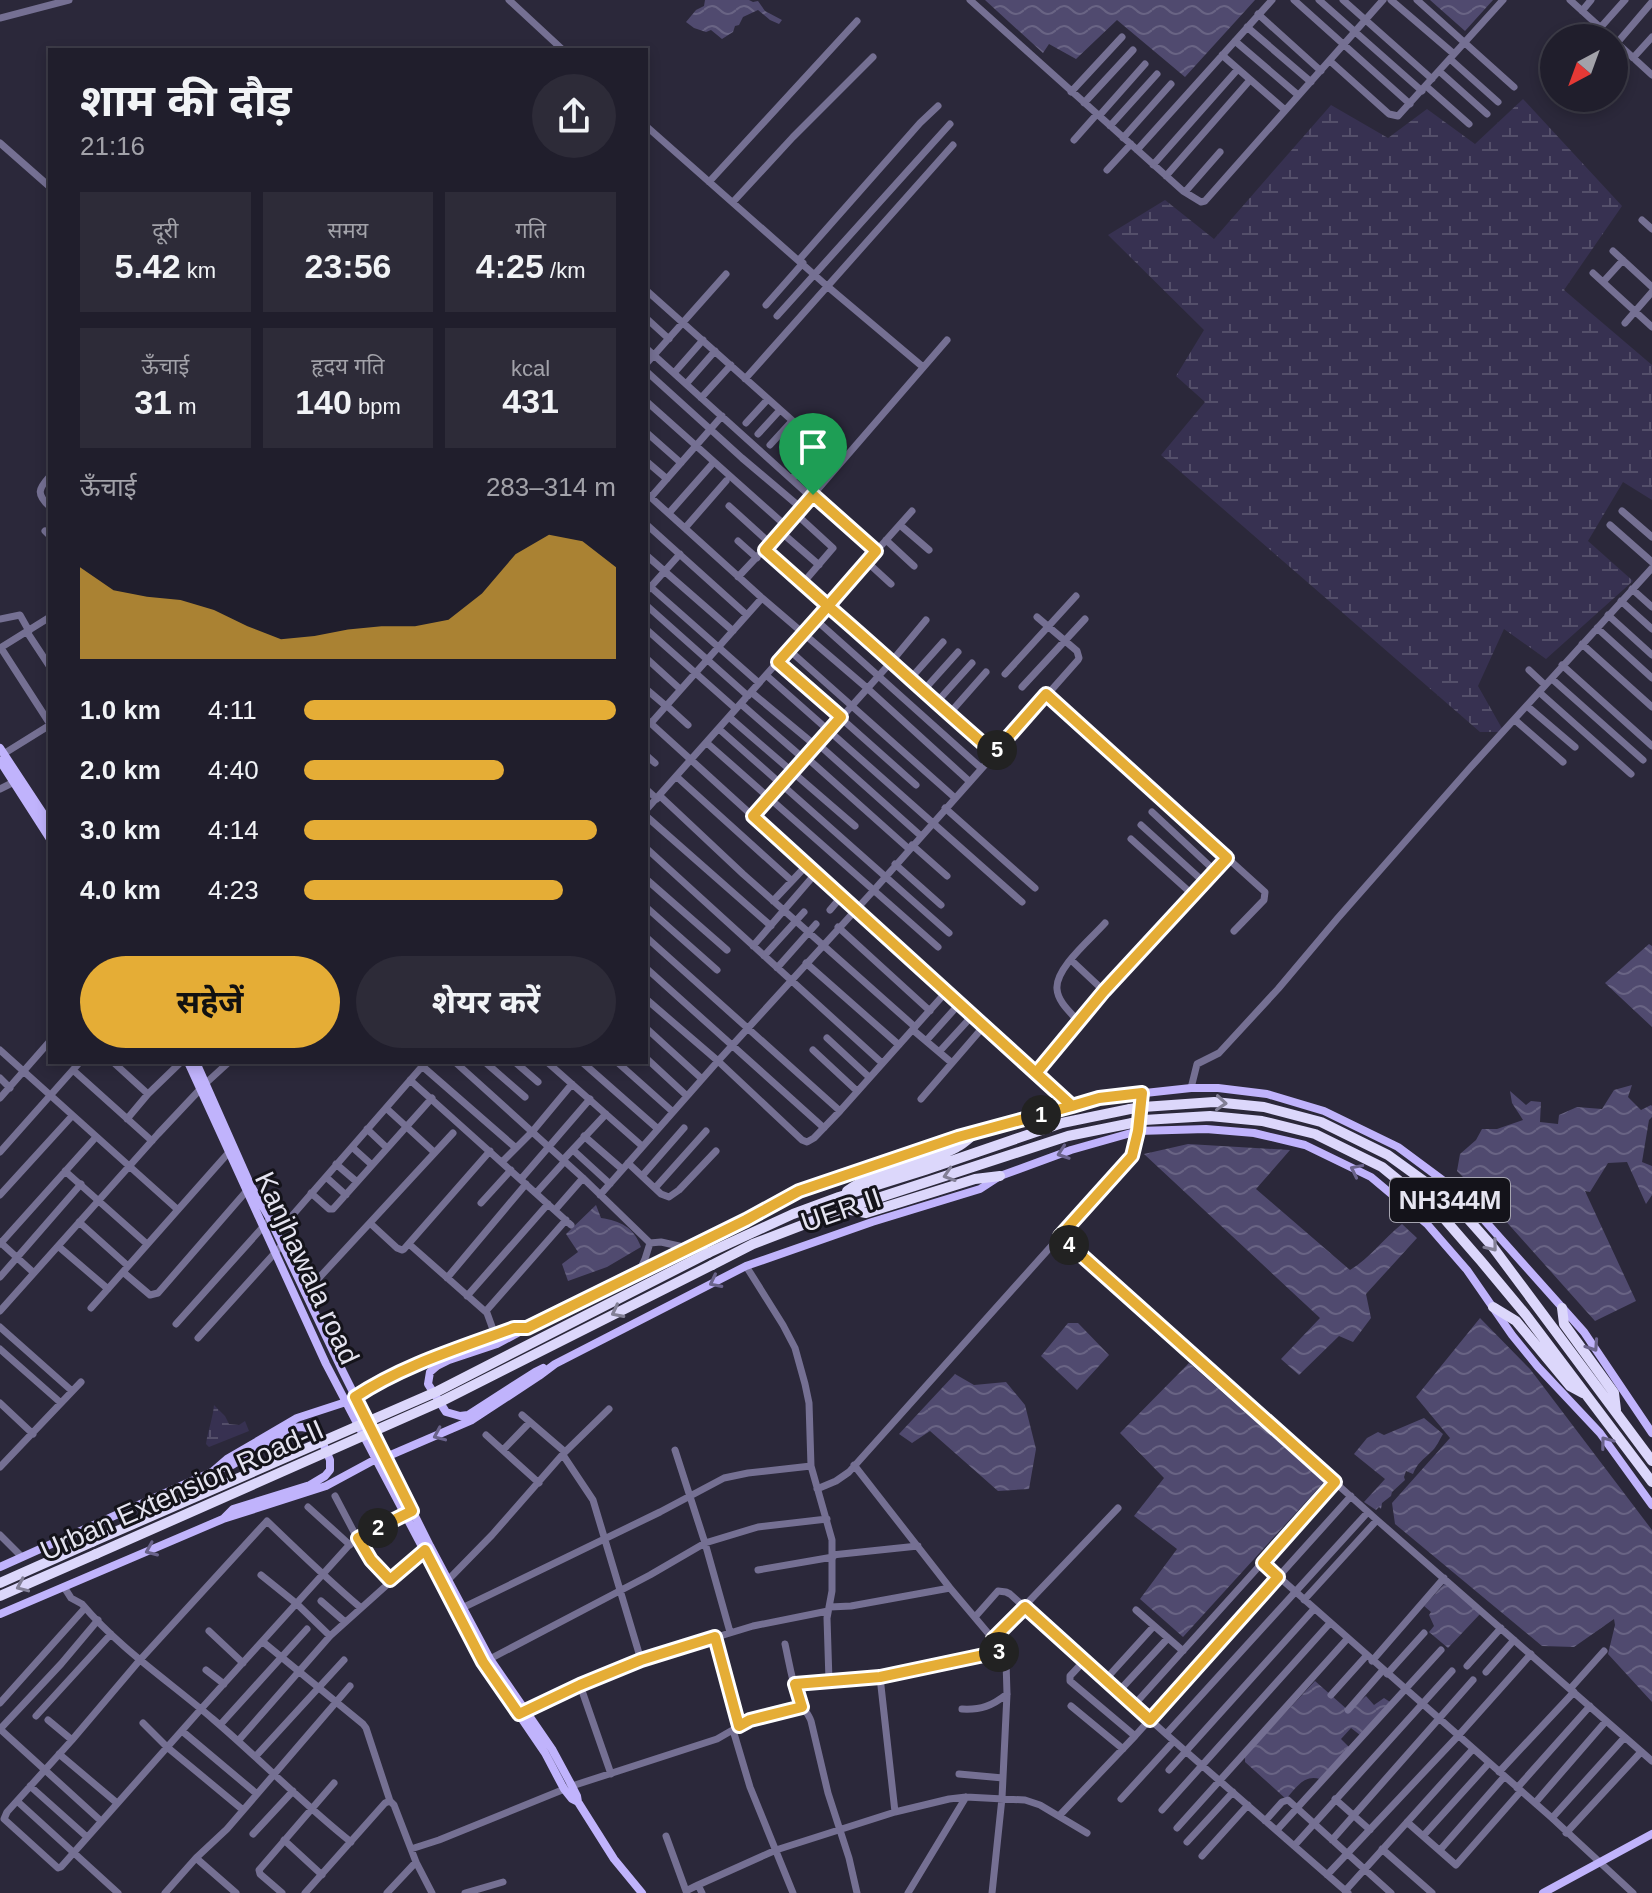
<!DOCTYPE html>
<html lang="hi">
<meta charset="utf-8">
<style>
:root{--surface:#201e2c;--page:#2d2b38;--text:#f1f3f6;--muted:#a2a2a9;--line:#3d3c48;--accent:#e5ad36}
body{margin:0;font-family:Helvetica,"Noto Sans Devanagari",sans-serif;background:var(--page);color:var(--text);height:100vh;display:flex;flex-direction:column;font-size:30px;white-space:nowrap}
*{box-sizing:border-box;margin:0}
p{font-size:26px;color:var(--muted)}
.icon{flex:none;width:44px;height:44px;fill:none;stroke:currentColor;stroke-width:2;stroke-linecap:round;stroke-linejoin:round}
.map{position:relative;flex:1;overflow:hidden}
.drawer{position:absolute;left:48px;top:48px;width:600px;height:1016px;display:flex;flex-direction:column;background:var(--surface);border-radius:0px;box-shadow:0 4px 12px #0003,0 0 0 2px var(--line)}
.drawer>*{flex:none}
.needle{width:52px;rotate:221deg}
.buttons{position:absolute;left:1540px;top:24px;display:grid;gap:16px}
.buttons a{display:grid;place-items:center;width:88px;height:88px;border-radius:50%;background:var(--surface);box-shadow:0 4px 12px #0003,0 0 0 2px var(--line);font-size:40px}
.pin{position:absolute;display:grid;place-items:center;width:68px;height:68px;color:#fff;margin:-82px -34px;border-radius:50% 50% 50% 0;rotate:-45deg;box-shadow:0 0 8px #0007}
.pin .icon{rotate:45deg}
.km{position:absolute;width:40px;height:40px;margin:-20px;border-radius:50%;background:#222;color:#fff;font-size:22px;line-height:40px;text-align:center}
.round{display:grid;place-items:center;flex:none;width:84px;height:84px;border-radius:42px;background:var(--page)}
.summary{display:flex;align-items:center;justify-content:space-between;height:136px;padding:0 32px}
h1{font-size:44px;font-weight:700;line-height:60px}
.figures{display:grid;grid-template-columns:repeat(3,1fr);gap:12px;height:136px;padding:8px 32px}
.figures div{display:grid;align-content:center;border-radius:0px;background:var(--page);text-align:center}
.figures b{font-size:34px;font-weight:700}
.figures small{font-size:22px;font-weight:400}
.figures p{font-size:22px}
.chart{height:224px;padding:16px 32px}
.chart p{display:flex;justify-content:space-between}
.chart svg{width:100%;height:144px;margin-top:8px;fill:var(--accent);opacity:.7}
.primary-button{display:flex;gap:16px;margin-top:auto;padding:16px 32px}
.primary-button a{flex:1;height:92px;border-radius:48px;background:var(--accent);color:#111;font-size:32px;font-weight:700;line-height:92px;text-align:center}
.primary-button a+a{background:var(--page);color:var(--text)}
ul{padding:0 32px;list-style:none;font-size:26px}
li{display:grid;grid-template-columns:128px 96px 1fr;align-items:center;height:60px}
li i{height:20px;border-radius:10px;background:var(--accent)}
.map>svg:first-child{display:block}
</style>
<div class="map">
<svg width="1652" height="1893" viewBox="0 0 1652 1893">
<defs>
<pattern id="wetland-marsh" width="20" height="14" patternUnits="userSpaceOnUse" patternTransform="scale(2)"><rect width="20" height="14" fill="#373151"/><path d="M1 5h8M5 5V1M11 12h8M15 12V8" fill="none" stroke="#544f6a"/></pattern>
<pattern id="water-waves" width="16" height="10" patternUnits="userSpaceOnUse" patternTransform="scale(2)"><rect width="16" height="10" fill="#504a6f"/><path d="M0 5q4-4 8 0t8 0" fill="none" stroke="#696484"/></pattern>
</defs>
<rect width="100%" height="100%" fill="#2b283a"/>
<path fill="url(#wetland-marsh)" d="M1523,99L1622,206L1564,290L1652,365V500L1623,482L1588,541L1633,581L1546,659L1504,629L1478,686L1504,732H1480L1161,455L1205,402L1176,376L1204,330L1108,235L1165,200L1214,239L1331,105L1388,138L1427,109L1475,144Z
M214,1405L225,1416L229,1424L239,1425L245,1421L249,1431L209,1447L206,1444C208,1430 213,1418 214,1405Z"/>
<path fill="url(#water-waves)" d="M705,0H749L753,2L758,1L765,11L782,20L779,24L770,20L758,10L743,17L739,25L735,26L733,32L722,39L711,30L706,32L694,28L686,22L696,10L704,6Z
M985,0H1255L1185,77L1117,20L1076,59L1049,44L1043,53Z
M1430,0H1493L1465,31Z
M1649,944L1652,946V1027L1605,983Z
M1632,1085L1628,1097L1641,1110L1651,1105L1652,1106V1117L1649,1120L1642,1162L1652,1166V1195L1646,1204L1627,1162L1608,1163L1590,1192L1585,1191L1636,1301L1595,1321L1494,1208L1457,1171L1460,1154L1476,1140L1482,1129H1497L1523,1120L1512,1103L1510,1091L1526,1105L1531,1101L1541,1102L1540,1122L1558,1124L1559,1115L1577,1107L1602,1109L1614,1090Z
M1188,1144L1290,1150L1256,1189L1350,1270C1371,1257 1383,1239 1402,1224L1417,1238L1366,1294L1371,1318L1353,1342L1339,1336L1299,1375L1281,1359L1320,1318L1144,1154Z
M596,1205L601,1218C620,1221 634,1227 641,1247L607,1267L568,1281L562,1264L578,1252L566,1234Z
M1480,1318L1530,1369L1652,1530V1702L1608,1654L1615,1625L1614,1619L1574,1647L1542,1646L1395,1524L1392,1503L1450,1438L1416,1397Z
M1068,1323H1078L1109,1355L1077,1390L1041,1356Z
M1189,1363L1324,1482L1183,1637L1140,1599L1177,1549L1134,1516L1164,1478L1120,1433Z
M955,1374L974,1385L1006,1382L1025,1405L1036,1449L1029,1489L998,1491L930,1431L912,1443L899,1434Z
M1424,1418L1443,1434C1440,1439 1436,1448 1431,1452C1423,1460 1417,1463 1413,1474L1406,1471L1404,1477L1405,1480L1392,1492L1391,1496L1382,1503L1381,1509L1379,1507L1376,1510L1364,1502L1385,1479L1354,1454L1367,1438L1378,1432L1384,1435Z
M1446,1582L1481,1613L1448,1648L1429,1632L1434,1626L1429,1615L1431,1612L1424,1606Z
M1315,1681L1349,1711L1366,1696L1374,1705L1384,1698L1390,1702L1360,1735L1351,1728L1341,1739L1349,1747L1320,1779C1304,1774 1296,1788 1286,1799L1245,1762V1756Z"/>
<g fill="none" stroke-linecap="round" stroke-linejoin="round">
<path stroke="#757093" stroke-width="7" d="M509,0L563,50
M970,0L1183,191L1201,202L1205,201L1383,0
M1294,0L1410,104
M1319,0L1422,91
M1343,0L1432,79
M1391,0L1454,54
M1417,0L1514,87
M1570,0L1612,38
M1582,11L1591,0
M1258,14L1321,71
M0,18L69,0
M1247,27L1311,82
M1600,28L1625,0
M1235,41L1298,95
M1616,42L1652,75
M1617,43L1652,2
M1222,55L1285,110
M1633,58L1652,37
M1450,59L1498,102
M1330,61L1389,114L1398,116L1503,0
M1439,71L1487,114
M1426,86L1469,124
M1071,92L1122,37
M1084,103L1133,50
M1099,116L1145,64
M646,126L827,286L923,367
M1110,126L1157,74
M1123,138L1171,84
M1074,140L1097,114
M0,143L50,187
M1137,150L1272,0
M1153,165L1238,69
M1107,170L1131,144
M1166,176L1250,80
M709,182L857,21
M1185,192L1220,152
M733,202L793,137L873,57
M1642,220L1652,229
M1613,251L1652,287
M799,260L920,123L938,106
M1593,273L1652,327
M1603,282L1623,260
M646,290L840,463
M766,305L803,263
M777,316L950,124
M646,318L669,339
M1625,323L1652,292
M646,348L811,497
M646,364L726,274
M646,371L742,458L801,508
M674,373L703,340
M745,379L953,145
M686,384L715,351
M701,398L731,365
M646,401L786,526
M746,423L768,399
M646,432L681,463
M758,434L780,410
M770,445L792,421
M646,461L667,479
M50,476C38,489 36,494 50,507
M792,479L822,447
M646,493L762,598L867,688L969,781
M806,493L835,459
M813,495L876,551
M651,497L722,416
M729,506L771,544
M1622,511L1652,537
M669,513L714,462
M796,514L833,548L803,583
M646,524L747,615
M900,525L929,550
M1610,525L1652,562
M685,528L726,481
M45,531L50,536
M781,532L819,565
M886,540L914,566
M738,541L757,558
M765,550L994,753
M646,555L733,631
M867,562L891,584
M738,577L786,526L947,340
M646,583L759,683
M1632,589L1652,607
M646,592L680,554
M1621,601L1652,629
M646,605L748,696
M1608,615L1652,655
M0,619L20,615L29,631
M816,620L981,768
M1597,628L1652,678
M646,629L736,709
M27,632L50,667
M1582,644L1652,707
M0,648L50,617
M1,648L50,724
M789,650L954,797
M646,658L680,689
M778,662L916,785
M1562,665L1652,746
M1529,670L1545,685
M1005,674L1076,596
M766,675L1022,902
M910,679L943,642
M1552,679L1643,760
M1022,687L1085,619
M646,689L666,706
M923,691L958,652
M751,692L816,746
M1539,692L1631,774
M1046,694L1265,892L1264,900L1234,931
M936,703L972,663
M741,704L804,759
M666,705L688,725
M1527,706L1575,747
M949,714L986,672
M729,717L855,826
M646,719L1072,1106
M1515,720L1563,762
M651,723L762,598
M719,729L949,933
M707,743L938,947
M818,744L921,836
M646,755L655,763
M0,756L50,725
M806,757L909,849
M677,777L792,881
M0,789L14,782
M646,789L657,799
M660,796L743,874L915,1027
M945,808L1035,888
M646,810L912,511
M1152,812L1215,871
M646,816L771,926
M753,816L892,661L926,620
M1141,825L1205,883
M1131,839L1193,895
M912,845L947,876
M646,848L882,1063
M895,864L941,905
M646,879L727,950
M773,901L807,865
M646,907L717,970
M830,910L841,897
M838,927L930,1011
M646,937L840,1111
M753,946L816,873
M764,956L804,912
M1071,960L1104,991
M806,963L899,1045
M646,968L824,1128
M777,968L816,924
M646,999L718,1061L802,1140L807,1142L814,1138L840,1111L947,991
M1078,1021C1070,1012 1058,1002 1057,989C1055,968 1092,938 1105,923
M646,1028L702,1079
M913,1030L952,1063
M827,1038L869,1077
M926,1041L960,1003
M0,1050L177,1209
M813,1050L857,1091
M939,1052L973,1015
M646,1058L687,1096
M113,1062L148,1094
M455,1062L583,1178L650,1243L661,1242L688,1248
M485,1062L525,1097
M515,1062L538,1082
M547,1062L642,1146
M582,1062L658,1129
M617,1062L673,1112
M422,1066L516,1148
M73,1070L152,1141
M1036,1073L1104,991L1227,858
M0,1078L10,1088
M410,1080L571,1225
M1191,1088L1197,1064L1219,1053L1278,989L1337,919L1469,769L1652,568
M0,1098L50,1041
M921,1099L984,1026
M386,1108L434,1152
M127,1119L148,1094L181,1062
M367,1129L387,1148
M584,1136L622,1169
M352,1147L372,1165
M573,1150L610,1184
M0,1152L80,1062
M563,1160L606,1114
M502,1162L532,1132L572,1084
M628,1163L661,1194L669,1197L679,1190L716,1151
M336,1164L357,1182
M65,1171L147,1244
M642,1176L684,1128
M326,1177L346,1195
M521,1179L590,1099
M655,1188L706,1131
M311,1193L329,1209H333L432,1098
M536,1193L564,1162
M0,1195L72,1116
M600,1195L718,1061L874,890L1078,660L1079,658L1077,651L1037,617
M481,1203L511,1170
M555,1210L583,1178
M79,1222L128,1266
M371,1224L397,1248L402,1250L404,1249L490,1151
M277,1233L426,1062
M1060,1236L1377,1520L1652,1761
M0,1242L34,1273
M0,1244L96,1137
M409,1244L487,1313L495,1335
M58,1246L108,1289
M746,1266L783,1325L795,1348L805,1384L809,1403L811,1466L832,1540V1591L827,1618L829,1681
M123,1272L150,1295L158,1293L250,1187
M639,1272L645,1259L650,1243
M0,1277L81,1184
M447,1278L526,1184
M305,1293L453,1133
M467,1296L548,1204
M91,1308L230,1151
M0,1311L158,1134L206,1083L229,1062
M486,1311L566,1220
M176,1324L270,1219
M0,1327L72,1391
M198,1338L282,1245
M0,1349L61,1403
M0,1403L33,1434
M522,1415L565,1452
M486,1435L539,1483
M503,1450L530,1422
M675,1450L705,1543L730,1632
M563,1455L593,1500L641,1660
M854,1465L950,1588L993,1639L1003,1651L1006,1661L1007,1694L1002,1798L992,1893
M0,1467L81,1382
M817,1489L836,1481L849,1472L1132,1156L1138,1131L1142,1093
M335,1496L364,1551L390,1580
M308,1507L350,1545
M0,1535L22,1557
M832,1555L918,1546
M1263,1563L1552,1818L1633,1893
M758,1570L833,1557
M261,1575L297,1604L330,1636
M447,1581L492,1535L563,1454L609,1409
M64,1587L71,1598L82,1604C120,1649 170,1682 214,1720C261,1760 303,1804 351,1842
M1304,1600L1377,1520
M321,1601L345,1622
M830,1607L851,1606L950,1588
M361,1608C328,1580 298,1551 267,1521L139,1661L72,1740L7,1812L4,1819L58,1868L61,1867L201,1709L351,1543L407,1513
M458,1610L660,1512L724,1478L748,1473L811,1466
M1136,1610L1183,1651
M975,1617L998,1591L1006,1592L1010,1594L1166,1734L1348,1893
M209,1631L243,1663
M715,1637L739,1726
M993,1639L1118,1508
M263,1642L363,1724L366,1728L390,1801
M785,1644C789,1662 792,1681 798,1698C801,1707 808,1712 811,1721L828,1793L849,1858L857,1893
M486,1661L650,1575L705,1543L758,1527L827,1519
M1084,1661L1070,1676V1681L1135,1736
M1372,1661L1444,1578
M1467,1666L1501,1628
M206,1670L224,1684
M1486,1672L1514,1640
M1387,1674L1424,1633
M880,1677L895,1812
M1105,1680L1154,1626
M795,1684L880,1677L1003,1651
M580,1685L611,1774
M1570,1689L1604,1651
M1119,1691L1168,1638
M1331,1695L1367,1655
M0,1703L85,1608
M1134,1705L1335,1482
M1071,1706L1123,1749
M962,1709C981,1710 992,1706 1007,1694
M1348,1710L1383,1670
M523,1711L580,1685L641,1660L753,1626L828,1611
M36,1716L111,1634
M48,1720L72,1740
M143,1723L167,1747L243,1810
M220,1725L307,1629
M0,1729L61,1664L98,1620
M0,1729L101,1821
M733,1730L750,1787L793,1893
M182,1731L257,1794
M1166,1734L1368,1512
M238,1741L330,1636L427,1549
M59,1754L117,1803
M256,1756L344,1660
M1169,1770L1314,1609
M1499,1772L1574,1692
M959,1774L1003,1778
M30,1786L87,1837
M1517,1788L1590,1706
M1121,1799L1174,1741
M1335,1799L1370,1830
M17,1801L118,1893
M1535,1803L1606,1721
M1162,1810L1330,1623
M1059,1816L1135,1736L1351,1496
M1552,1818L1624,1738
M1265,1821L1282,1802L1288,1800L1391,1893
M1407,1822L1456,1865L1521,1791
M1177,1828L1348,1638
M1277,1830L1441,1650
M1566,1833L1641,1752
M253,1834L293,1791
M666,1836L686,1891L698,1885
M1423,1836L1489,1763
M284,1840L322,1875
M1332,1840L1473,1680
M1187,1842L1233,1792
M1294,1846L1452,1671
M411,1849L439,1840L572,1786L717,1739L750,1720L802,1707
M1382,1849L1432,1893
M1440,1850L1504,1777
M1202,1856L1248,1805
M196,1858L236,1893
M1327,1875L1458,1736L1531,1654
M1345,1891L1473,1749
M165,1893L196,1858L227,1829L350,1686
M282,1893L260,1874L259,1870L334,1783
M305,1893L385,1803L390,1801L394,1805L416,1862L432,1893
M387,1893L416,1862
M465,1893L503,1882
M702,1893L698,1885L776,1850L895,1812L949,1799L966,1797L1025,1800L1040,1805L1087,1833
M908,1893L966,1797"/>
<path stroke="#c0b3fc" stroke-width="8" d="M0,748L50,824
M0,761L50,839
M188,1062L326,1364L382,1471L483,1662L545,1753L564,1789L572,1799L578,1802L614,1859L642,1893
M196,1062L251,1186L270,1219L343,1372L430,1546L490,1659L552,1749L572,1786L577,1796L578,1802
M525,1329L497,1344L449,1360L437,1366L430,1372L428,1384L446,1412L460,1416L468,1415L535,1372L543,1368
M212,1472L227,1459L297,1418L346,1402L373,1386L440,1355L514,1328H527L746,1220L799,1191L878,1163L958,1137L1025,1120L1099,1098L1191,1088H1218L1267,1094L1324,1111L1398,1147L1460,1193L1584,1332L1652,1433
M223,1519L326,1486L376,1459L386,1457L472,1420L539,1376L555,1364L746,1266L872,1222L980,1189L1000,1176L1071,1150L1138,1131L1206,1129L1254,1133L1305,1145L1371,1177L1427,1224L1467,1270L1512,1335L1538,1367L1600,1433L1652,1505
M0,1567L212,1472L232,1465L292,1428L302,1427L312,1429L319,1434L330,1460V1470L325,1476L310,1485L233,1509L223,1519L0,1614
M1543,1893L1652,1834"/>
<path stroke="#dcd7fb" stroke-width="10" d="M1143,1107L1214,1102L1264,1107L1321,1122L1388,1155L1453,1202L1492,1246L1652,1461
M1144,1120L1210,1116L1262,1121L1315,1134L1382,1167L1441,1215L1481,1261L1526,1315L1652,1482
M847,1191C879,1168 922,1166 957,1147C964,1144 970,1137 977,1132
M846,1209L866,1213L975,1179L1000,1176
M708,1253L793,1214L839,1197L925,1170L1062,1123L1130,1109
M712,1265L753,1244L844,1209L1068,1136L1132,1123
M1493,1307L1516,1321L1570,1386L1583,1393
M1562,1308L1564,1324L1614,1393L1616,1410
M0,1583L92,1542
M0,1596L96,1554"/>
<path stroke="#dcd7fb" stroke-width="10" d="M1130,1109L1143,1107
M1132,1123L1144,1120
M92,1542L438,1391L708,1253
M96,1554L442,1401L712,1265"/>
</g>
<defs><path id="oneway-chevron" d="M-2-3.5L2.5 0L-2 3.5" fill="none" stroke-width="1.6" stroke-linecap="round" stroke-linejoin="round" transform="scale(2)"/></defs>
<g stroke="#827f96">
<use href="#oneway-chevron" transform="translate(1221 1103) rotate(4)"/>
<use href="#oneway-chevron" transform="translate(949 1175) rotate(162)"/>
<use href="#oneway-chevron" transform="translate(1492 1246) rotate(51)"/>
<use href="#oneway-chevron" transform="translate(617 1312) rotate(153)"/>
<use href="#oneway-chevron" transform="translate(22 1586) rotate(156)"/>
</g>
<g stroke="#6a638b">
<use href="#oneway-chevron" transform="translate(1063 1153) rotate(161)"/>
<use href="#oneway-chevron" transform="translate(1356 1170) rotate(-154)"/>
<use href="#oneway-chevron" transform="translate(715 1282) rotate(153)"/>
<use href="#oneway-chevron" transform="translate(1593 1346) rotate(56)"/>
<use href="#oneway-chevron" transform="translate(439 1435) rotate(156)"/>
<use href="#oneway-chevron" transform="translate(1606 1442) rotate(-127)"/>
<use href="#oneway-chevron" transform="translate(151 1550) rotate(157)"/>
</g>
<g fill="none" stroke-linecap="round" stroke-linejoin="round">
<defs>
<path id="route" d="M813,495L765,550L828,606L778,662L841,717L753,816L1072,1106L958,1137L799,1191L746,1220L527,1328H514C460,1348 403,1365 355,1397L412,1511L358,1538L371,1560L390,1580L425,1550L483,1662L519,1714L580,1685L641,1660L715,1637L739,1726L750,1720L802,1707L795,1684L880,1677L1003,1651L993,1639L1025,1607L1150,1720L1278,1577L1263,1563L1335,1482L1060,1236L1132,1156L1138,1131L1142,1093L1099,1098L1072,1106L1036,1073L1104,991L1227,858L1046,694L994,753C938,705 884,654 828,606L876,551L813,495"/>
</defs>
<use href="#route" stroke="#fff" stroke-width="16"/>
<use href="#route" stroke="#e5ad36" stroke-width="10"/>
</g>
<g text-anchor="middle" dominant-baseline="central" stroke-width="6" stroke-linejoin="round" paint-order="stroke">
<rect fill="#14131a" stroke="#a6a5b0" stroke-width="2" x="1390" y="1178" width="120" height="44" rx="6"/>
<g font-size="26" font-weight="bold" fill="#e5e4f0">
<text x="1450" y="1200">NH344M</text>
</g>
<g font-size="28" fill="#e5e4f0" stroke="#14131a">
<text transform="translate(841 1210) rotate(-19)">UER II</text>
<text transform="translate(307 1268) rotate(65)">Kanjhawala road</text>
<text transform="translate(182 1490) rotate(-24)">Urban Extension Road-II</text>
</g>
</g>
</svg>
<div class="buttons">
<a><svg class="needle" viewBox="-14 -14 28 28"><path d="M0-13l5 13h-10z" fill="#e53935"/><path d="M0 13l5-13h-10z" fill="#a2a2a9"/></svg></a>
</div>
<div class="pin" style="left:813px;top:495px;background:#1e9e55"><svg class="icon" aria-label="arrive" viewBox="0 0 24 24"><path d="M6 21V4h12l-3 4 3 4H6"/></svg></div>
<b class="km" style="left:1041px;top:1115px">1</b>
<b class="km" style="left:378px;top:1528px">2</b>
<b class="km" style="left:999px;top:1652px">3</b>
<b class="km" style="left:1069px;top:1245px">4</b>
<b class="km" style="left:997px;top:750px">5</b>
<section class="drawer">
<div class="summary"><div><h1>शाम की दौड़</h1><p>21:16</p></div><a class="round"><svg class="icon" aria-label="share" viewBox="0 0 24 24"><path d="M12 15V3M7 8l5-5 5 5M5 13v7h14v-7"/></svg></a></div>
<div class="figures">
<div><p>दूरी</p><b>5.42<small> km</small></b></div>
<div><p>समय</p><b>23:56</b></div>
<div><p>गति</p><b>4:25<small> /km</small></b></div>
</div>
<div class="figures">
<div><p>ऊँचाई</p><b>31<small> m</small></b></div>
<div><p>हृदय गति</p><b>140<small> bpm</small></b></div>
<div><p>kcal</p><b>431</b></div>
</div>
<div class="chart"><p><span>ऊँचाई</span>283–314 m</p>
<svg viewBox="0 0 160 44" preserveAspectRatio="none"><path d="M0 44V16L10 23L20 25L30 26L40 29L50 34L60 38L70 37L80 35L90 34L100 34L110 32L120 24L130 12L140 6L150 8L160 16V44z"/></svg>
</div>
<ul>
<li><b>1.0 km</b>4:11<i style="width:100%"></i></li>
<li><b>2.0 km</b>4:40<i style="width:64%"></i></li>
<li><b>3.0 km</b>4:14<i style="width:94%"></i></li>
<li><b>4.0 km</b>4:23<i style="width:83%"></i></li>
</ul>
<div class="primary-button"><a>सहेजें</a><a>शेयर करें</a></div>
</section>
</div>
